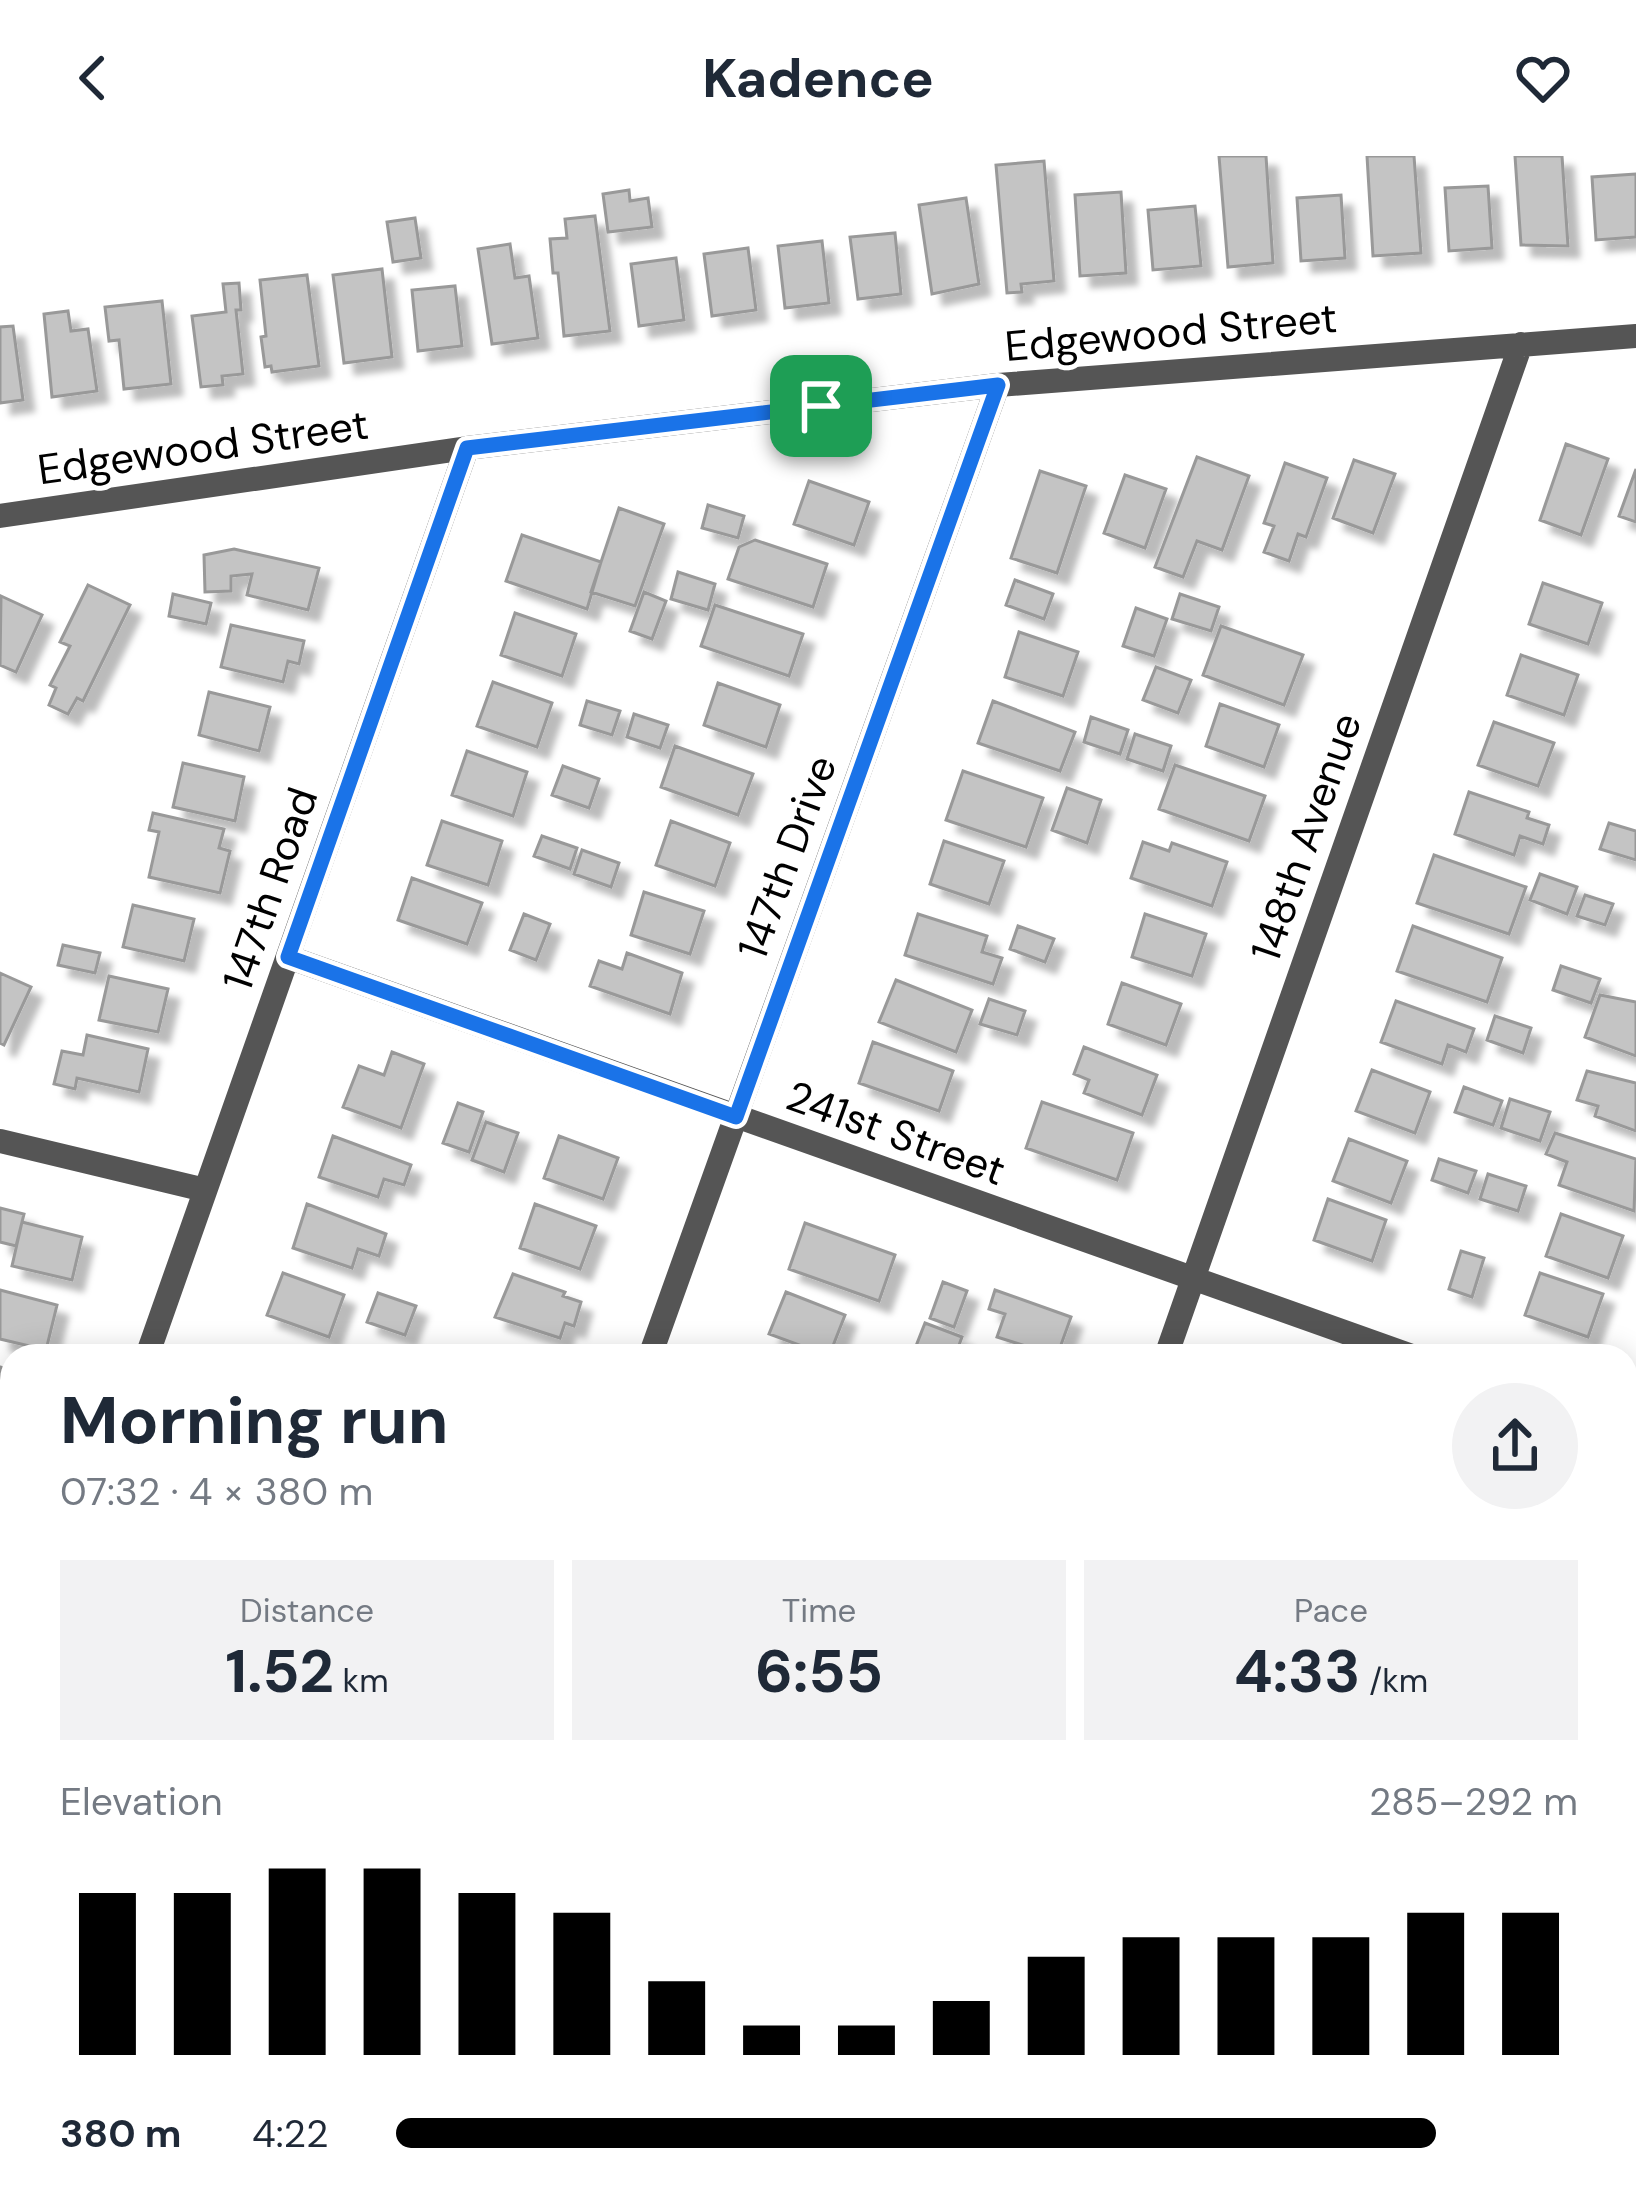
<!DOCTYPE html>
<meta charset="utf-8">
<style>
:root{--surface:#fff;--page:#f2f2f3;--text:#1f2937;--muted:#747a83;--accent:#000}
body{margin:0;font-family:"DM Sans",sans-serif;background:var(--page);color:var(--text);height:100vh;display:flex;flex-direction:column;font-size:45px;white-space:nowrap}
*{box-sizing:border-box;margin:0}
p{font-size:39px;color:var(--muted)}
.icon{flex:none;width:66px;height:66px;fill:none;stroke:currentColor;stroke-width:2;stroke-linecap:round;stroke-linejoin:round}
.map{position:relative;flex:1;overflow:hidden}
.sheet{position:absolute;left:0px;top:1188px;width:1638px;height:858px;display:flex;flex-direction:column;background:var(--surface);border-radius:36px 36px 0 0;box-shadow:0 6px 30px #0003}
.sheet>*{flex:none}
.pin{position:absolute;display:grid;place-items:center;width:102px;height:102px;color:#fff;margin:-51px;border-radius:24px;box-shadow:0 6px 18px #0006}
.round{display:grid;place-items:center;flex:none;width:126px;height:126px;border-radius:63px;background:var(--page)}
.headline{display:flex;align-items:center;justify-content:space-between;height:204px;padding:0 60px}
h1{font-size:66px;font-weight:700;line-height:90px}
.figures{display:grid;grid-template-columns:repeat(3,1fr);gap:18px;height:204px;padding:12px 60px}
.figures div{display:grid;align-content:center;border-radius:0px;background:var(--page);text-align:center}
.figures b{font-size:60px;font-weight:700}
.figures small{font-size:33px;font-weight:400}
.figures p{font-size:33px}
.chart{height:336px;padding:24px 60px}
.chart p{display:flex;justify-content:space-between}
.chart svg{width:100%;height:216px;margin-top:12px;stroke:var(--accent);stroke-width:6}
ul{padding:0 60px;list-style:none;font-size:39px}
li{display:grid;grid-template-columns:192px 144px 1fr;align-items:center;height:90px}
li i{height:30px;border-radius:15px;background:var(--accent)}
header{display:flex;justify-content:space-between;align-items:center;height:156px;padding:0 60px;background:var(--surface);font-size:54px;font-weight:700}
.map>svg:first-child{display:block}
</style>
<header><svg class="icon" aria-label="back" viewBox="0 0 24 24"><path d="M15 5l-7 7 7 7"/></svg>Kadence<svg class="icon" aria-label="heart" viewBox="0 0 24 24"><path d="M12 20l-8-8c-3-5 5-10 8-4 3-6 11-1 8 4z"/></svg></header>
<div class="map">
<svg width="1636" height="2046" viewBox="0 0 1636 2046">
<defs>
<filter id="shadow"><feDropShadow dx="11" dy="11" stdDeviation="3" flood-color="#0004"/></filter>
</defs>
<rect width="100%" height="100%" fill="#fff"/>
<path fill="#c4c4c4" stroke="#999" stroke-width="3" filter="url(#shadow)" d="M1219,0H1266L1273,107L1228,111Z
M1367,0H1414L1421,97L1373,100Z
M1515,0H1562L1568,90L1521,89Z
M1044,5L1054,125L1021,128L1022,136L1007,137L996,9Z
M1636,18V81L1596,84L1592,21Z
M1488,30L1492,92L1449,95L1445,32Z
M629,34L630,45L648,42L652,71L608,76L603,38Z
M1121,36L1126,117L1080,120L1075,39Z
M1341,39L1345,102L1301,105L1297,42Z
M966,42L979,128L932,138L919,49Z
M1195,50L1201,110L1153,114L1148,54Z
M595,60L610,175L564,180L558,117H553L550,83L567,82L565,63Z
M415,62L421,102L393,106L387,66Z
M895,77L901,138L858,143L850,81Z
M822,85L829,147L785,152L778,90Z
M510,88L515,122L529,120L538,182L492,188L478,93Z
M748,92L756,154L712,160L704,98Z
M676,102L684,164L639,170L631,108Z
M382,113L392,201L344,207L333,119Z
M307,119L319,210L272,216L271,210L265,211L261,181L266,180L260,124Z
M239,127L241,154H236L243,218L222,220L223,229L201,231L192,160L226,156L223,128Z
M455,130L462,190L418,195L412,134Z
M162,145L171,228L124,233L119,184L109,185L105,151Z
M68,155L71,175L88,173L97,235L52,241L44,158Z
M13,170L23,244L0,247V171Z
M1566,288L1608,303L1581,379L1540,364Z
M1197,301L1249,320L1222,394L1197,385L1183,421L1155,411Z
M1354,304L1395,318L1373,377L1333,362Z
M1285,307L1327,322L1306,381L1298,378L1289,405L1264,396L1274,370L1264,367Z
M1636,313V366L1619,360Z
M1040,315L1086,330L1057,417L1011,402Z
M1125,319L1166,333L1145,392L1104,377Z
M809,325L869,346L854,389L794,368Z
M708,349L744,360L738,382L702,372Z
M619,352L664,368L635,450L591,436Z
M522,379L601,406L587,453L506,425Z
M755,384L827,408L813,451L728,423L739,391Z
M234,393L319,412L308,454L247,439L252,418L231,420V435L205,436L204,399Z
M678,416L715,428L708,454L671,443Z
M1015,424L1053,438L1044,463L1006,449Z
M1543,427L1602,447L1588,488L1529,468Z
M88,429L130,449L83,545L77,542L68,558L49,549L56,532L50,529L70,490L60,486Z
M644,436L666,445L652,483L630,475Z
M173,438L211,447L206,468L169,460Z
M1180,438L1219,451L1211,475L1172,463Z
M1,440L42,459L16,516L0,509Z
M715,449L803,478L789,520L701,490Z
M1136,452L1167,463L1154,500L1123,490Z
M515,457L576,478L562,520L501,499Z
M231,469L304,485L299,508L288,505L283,526L221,511Z
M1221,470L1303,499L1284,549L1203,519Z
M1019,476L1078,496L1063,540L1005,521Z
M1521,499L1578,519L1564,559L1507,539Z
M1156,511L1191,524L1178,557L1143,544Z
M493,526L552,547L537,591L477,570Z
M718,527L780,549L766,591L704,569Z
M209,536L270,551L259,595L199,579Z
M587,545L620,555L612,579L580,569Z
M993,545L1075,576L1060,615L978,587Z
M1220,548L1279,569L1264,611L1206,590Z
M634,558L668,569L660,592L627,581Z
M1091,561L1128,574L1120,598L1084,586Z
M1494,566L1554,587L1538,630L1478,609Z
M1135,578L1171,590L1163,615L1127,603Z
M675,590L753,618L738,659L661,631Z
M467,595L527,616L513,660L452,639Z
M183,607L244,621L235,665L173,651Z
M1175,609L1265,640L1249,685L1159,653Z
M563,610L599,623L589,652L552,639Z
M963,615L1043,642L1026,691L946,664Z
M1067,632L1101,644L1087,687L1052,674Z
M1469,636L1529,656L1527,662L1549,669L1543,688L1520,680L1514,699L1455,678Z
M153,657L224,673L219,692L230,695L220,737L149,721L159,676L149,674Z
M442,665L502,685L488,729L427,709Z
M671,665L730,687L715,730L656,709Z
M1609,667L1636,675V704L1600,693Z
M542,680L577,692L570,713L534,700Z
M944,685L1004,705L989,748L930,728Z
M1143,686L1169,695L1172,687L1227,706L1212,750L1131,722Z
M582,694L619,707L611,731L574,718Z
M1434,699L1526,731L1509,778L1417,747Z
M1540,718L1577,731L1567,758L1530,744Z
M412,722L482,747L467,788L398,764Z
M644,736L704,755L690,798L631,779Z
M1585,739L1613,748L1605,769L1577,760Z
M133,749L194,763L184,805L123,791Z
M524,758L550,768L536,804L510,794Z
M918,758L987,780L982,796L1002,802L993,828L905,799Z
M1145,758L1206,778L1192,820L1132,801Z
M1018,770L1054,783L1045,806L1010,793Z
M1413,770L1502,802L1487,846L1397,815Z
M63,789L100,797L95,817L58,809Z
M627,797L682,817L670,858L590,830L599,805L622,813Z
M1561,810L1600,823L1591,847L1553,834Z
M0,817L31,831L4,889L0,887Z
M109,820L168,833L158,876L99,864Z
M896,824L972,854L956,896L879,866Z
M1122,827L1181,848L1166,889L1108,868Z
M1600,839L1636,846V900L1585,881Z
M989,843L1025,855L1017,879L980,868Z
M1396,845L1474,873L1466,896L1448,889L1442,908L1381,886Z
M1495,860L1531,872L1523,897L1487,884Z
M87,879L148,893L139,936L77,922L75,933L54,928L62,895L83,899Z
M873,886L953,915L939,955L859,927Z
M1084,891L1157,919L1142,959L1084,937L1089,924L1074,918Z
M392,896L424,908L401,972L343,951L359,910L384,919Z
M1372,914L1430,936L1415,977L1356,955Z
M1587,915L1636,927V975L1595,960L1598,950L1577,944Z
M1464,931L1502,945L1493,969L1455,956Z
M1510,943L1550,956L1540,985L1501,972Z
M1042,946L1133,977L1117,1024L1026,992Z
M458,947L483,956L469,996L443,987Z
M486,966L518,977L504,1016L472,1004Z
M1555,977L1636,1003L1634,1055L1559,1029L1567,1006L1546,998Z
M333,980L411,1009L404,1029L384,1023L378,1041L319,1021Z
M559,980L618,1002L603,1043L544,1022Z
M1349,983L1407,1005L1391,1047L1333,1025Z
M1439,1003L1476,1015L1468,1037L1432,1024Z
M1488,1018L1526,1030L1518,1055L1480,1043Z
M1328,1043L1386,1064L1372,1105L1314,1084Z
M307,1048L386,1078L379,1100L358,1093L352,1112L293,1092Z
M535,1048L596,1070L580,1113L520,1092Z
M0,1052L24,1058L16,1090L0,1086Z
M1561,1058L1623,1080L1608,1122L1546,1100Z
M22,1066L82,1081L72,1124L12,1110Z
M805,1067L895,1099L879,1145L789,1113Z
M1461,1095L1484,1102L1472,1141L1449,1133Z
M283,1117L344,1139L329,1181L267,1159Z
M1540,1117L1603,1138L1588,1181L1525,1159Z
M513,1118L565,1136L563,1140L581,1146L574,1170L565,1167L560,1182L495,1161Z
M943,1126L967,1135L954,1171L930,1162Z
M0,1134L57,1149L46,1194L0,1183Z
M995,1134L1071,1161L1057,1200L997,1181L1005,1158L989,1153Z
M786,1136L845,1159L829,1200L769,1178Z
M378,1137L416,1150L405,1179L367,1166Z
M925,1167L962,1181L955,1200L916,1190Z
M0,1211L12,1214V1261L0,1258Z
M1626,1667L1636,1671V1719L1626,1715Z
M1626,1728L1636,1732V1797L1626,1793Z
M12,1733V1790L0,1780V1746Z
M0,1807L12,1817V1876L5,1883L0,1879Z
M440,2034L453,2046H373L360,2035Z
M978,2034H1021L1054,2046H973Z
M1021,2034H1074L1070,2046H1054Z
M1127,2034H1163L1177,2039L1174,2046H1122Z
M1205,2034H1269L1265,2046H1227L1204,2038Z
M1472,2034H1554L1574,2041L1572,2046H1467Z"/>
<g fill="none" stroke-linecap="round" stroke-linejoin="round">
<path stroke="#555" stroke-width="24" d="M0,360L467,292L998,229L1636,180
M288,801L1412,1200
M0,985L205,1034
M147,1200L467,292
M650,1200L998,229
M1166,1200L1521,188
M1626,1275L1636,1279
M1626,1331L1636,1303
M0,1996L12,1982
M583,2046L593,2034
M870,2046L874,2034
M1374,2046L1378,2034"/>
<path stroke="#555" stroke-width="24" d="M0,1563L12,1566
M702,2034L712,2046"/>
</g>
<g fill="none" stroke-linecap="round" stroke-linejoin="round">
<defs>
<path id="route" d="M998,229L736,961L288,801L467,292Z"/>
</defs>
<use href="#route" stroke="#fff" stroke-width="24"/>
<use href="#route" stroke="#1a73e8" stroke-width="15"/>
</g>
<g text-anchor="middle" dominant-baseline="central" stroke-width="10" stroke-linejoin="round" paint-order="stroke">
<g font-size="42" fill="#000" stroke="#fff">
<text transform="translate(1171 176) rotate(-5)">Edgewood Street</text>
<text transform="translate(203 291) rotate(-8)">Edgewood Street</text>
<text transform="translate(1306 681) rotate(-71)">148th Avenue</text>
<text transform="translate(787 701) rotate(-70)">147th Drive</text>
<text transform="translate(270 733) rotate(-71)">147th Road</text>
<text transform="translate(896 977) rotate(20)">241st Street</text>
</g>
</g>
</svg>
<div class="pin" style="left:821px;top:250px;background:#1e9e55"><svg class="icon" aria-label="arrive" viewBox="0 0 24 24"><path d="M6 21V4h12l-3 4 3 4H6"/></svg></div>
<section class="sheet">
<div class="headline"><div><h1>Morning run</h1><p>07:32 · 4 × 380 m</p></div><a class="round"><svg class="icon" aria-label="share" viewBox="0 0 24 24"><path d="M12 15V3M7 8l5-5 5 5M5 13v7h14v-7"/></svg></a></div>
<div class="figures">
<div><p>Distance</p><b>1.52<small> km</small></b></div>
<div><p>Time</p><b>6:55</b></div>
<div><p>Pace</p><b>4:33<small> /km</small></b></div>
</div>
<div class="chart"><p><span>Elevation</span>285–292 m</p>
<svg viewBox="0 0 160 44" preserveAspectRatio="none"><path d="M5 44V11M15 44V11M25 44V6M35 44V6M45 44V11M55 44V15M65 44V29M75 44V38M85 44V38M95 44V33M105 44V24M115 44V20M125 44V20M135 44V20M145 44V15M155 44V15"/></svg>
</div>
<ul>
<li><b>380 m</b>4:22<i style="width:88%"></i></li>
</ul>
</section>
</div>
